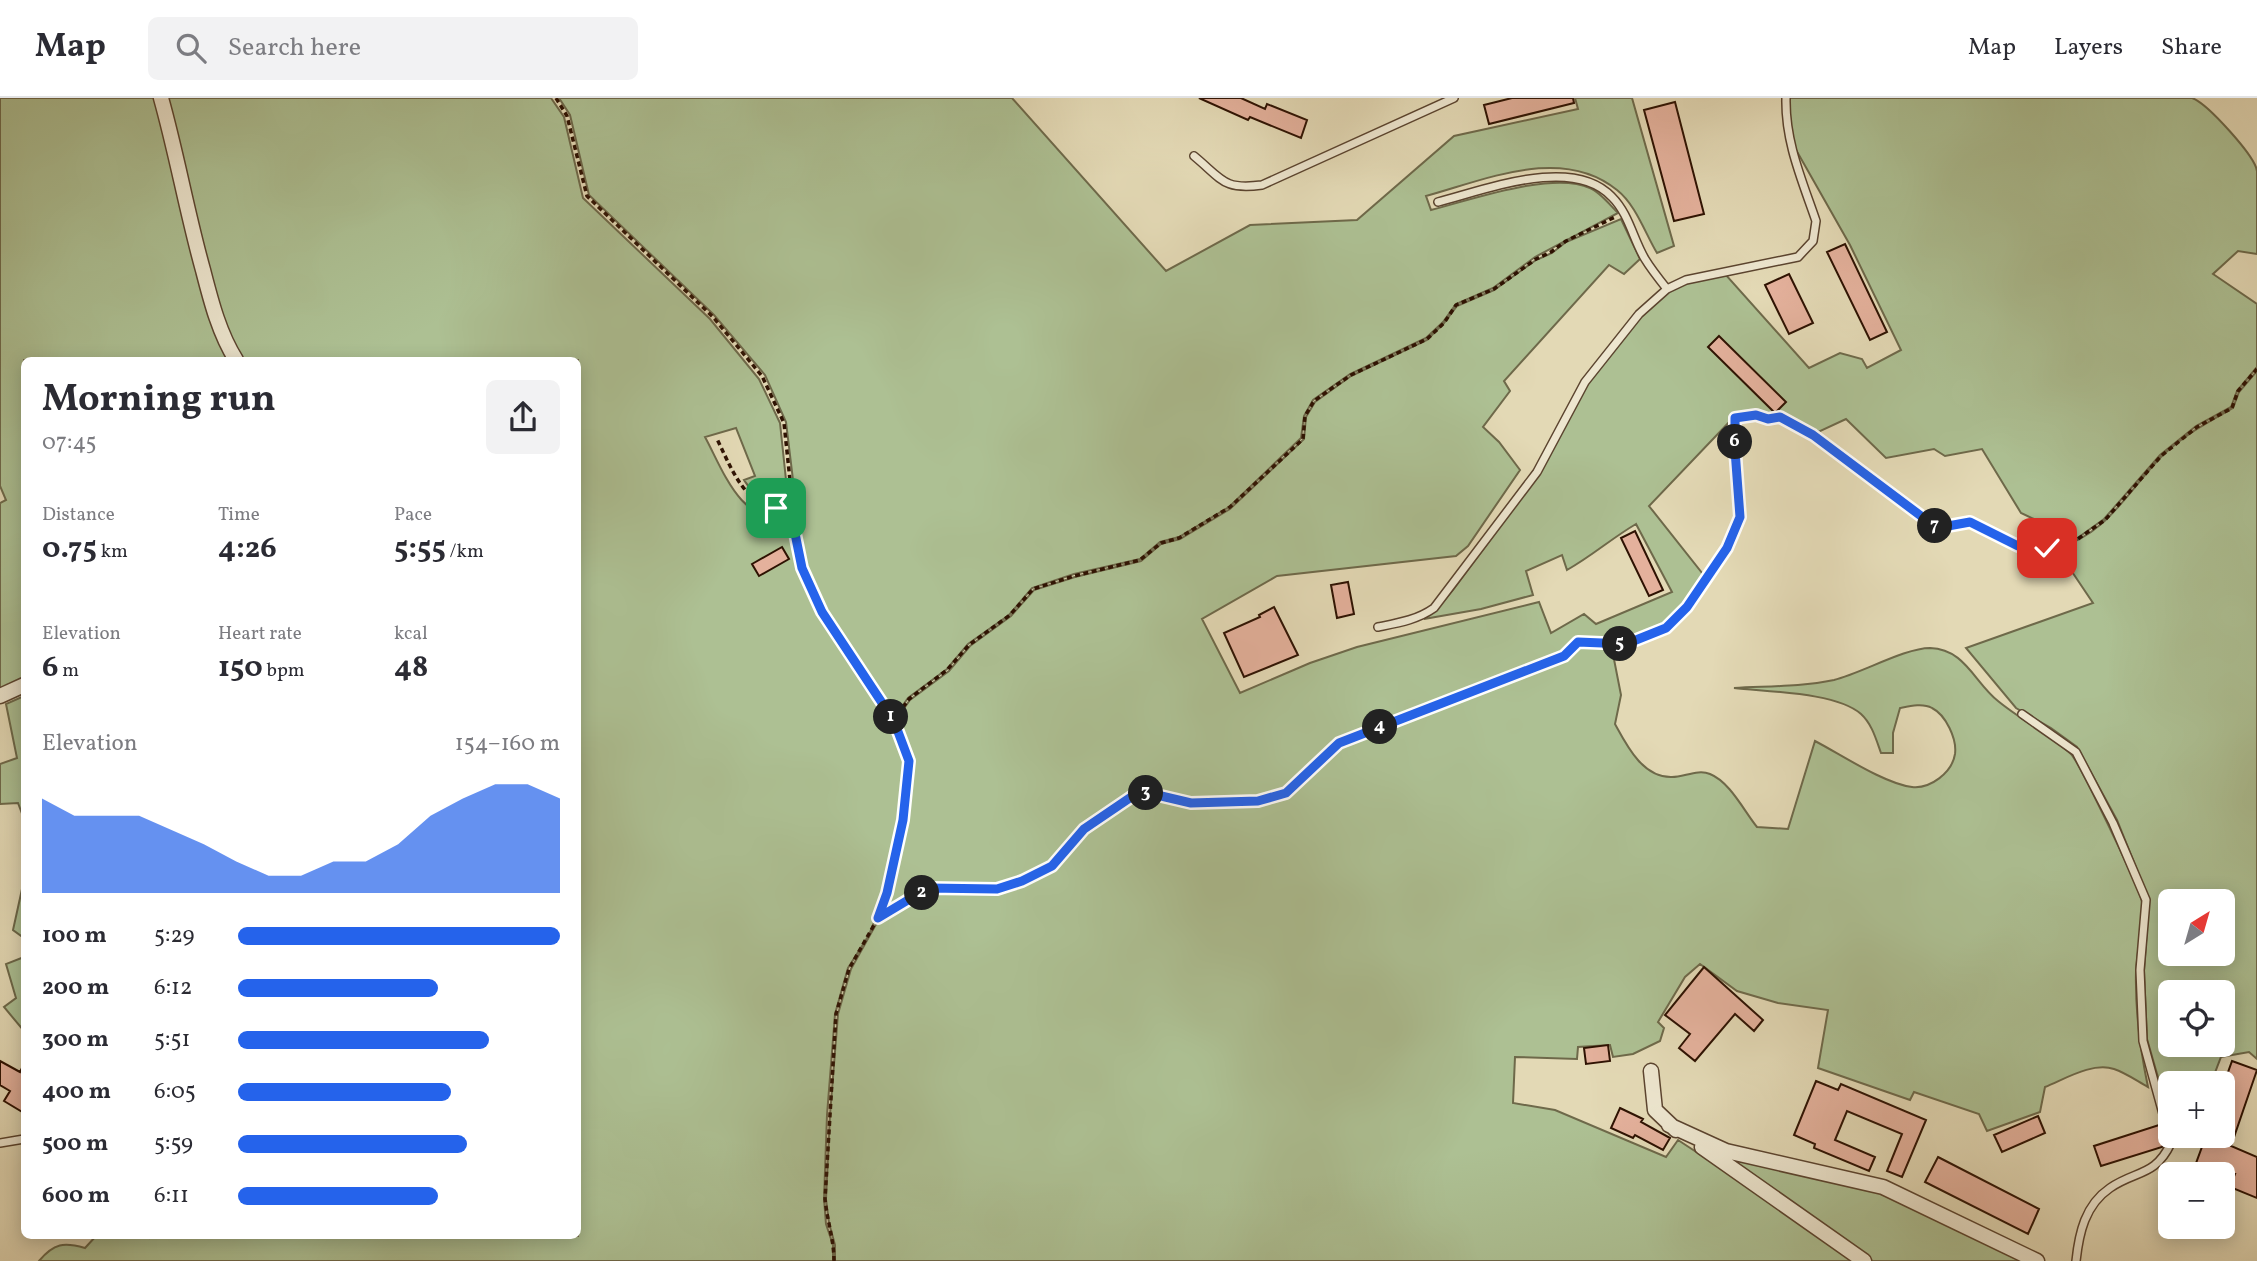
<!DOCTYPE html>
<meta charset="utf-8">
<style>
:root{--surface:#fff;--page:#f2f2f3;--text:#2b2b33;--muted:#7c7c81;--line:#e1e1e2;--accent:#2563eb}
body{margin:0;font-family:Vollkorn,serif;background:var(--page);color:var(--text);height:100vh;display:flex;flex-direction:column;font-size:26px;white-space:nowrap}
*{box-sizing:border-box;margin:0}
p{font-size:23px;color:var(--muted)}
.icon{flex:none;width:38px;height:38px;fill:none;stroke:currentColor;stroke-width:2;stroke-linecap:round;stroke-linejoin:round}
.map{position:relative;flex:1;overflow:hidden}
.drawer{position:absolute;left:21px;top:259px;width:560px;height:882px;display:flex;flex-direction:column;background:var(--surface);border-radius:10px;box-shadow:0 4px 18px #0003}
.drawer>*{flex:none}
.needle{width:46px;rotate:37deg}
.buttons{position:absolute;left:2158px;top:791px;display:grid;gap:14px}
.buttons a{display:grid;place-items:center;width:77px;height:77px;border-radius:10px;background:var(--surface);box-shadow:0 4px 18px #0003;font-size:35px}
.pin{position:absolute;display:grid;place-items:center;width:60px;height:60px;color:#fff;margin:-30px;border-radius:14px;box-shadow:0 4px 10px #0006}
.km{position:absolute;width:35px;height:35px;margin:-18px;border-radius:50%;background:#222;color:#fff;font-size:19px;line-height:35px;text-align:center}
.round{display:grid;place-items:center;flex:none;width:74px;height:74px;border-radius:10px;background:var(--page)}
.head{display:flex;align-items:center;justify-content:space-between;height:119px;padding:0 21px}
h1{font-size:38px;font-weight:700;line-height:52px}
.stats{display:grid;grid-template-columns:repeat(3,1fr);gap:10px;height:119px;padding:7px 21px}
.stats div{display:grid;align-content:center}
.stats b{font-size:30px;font-weight:700}
.stats small{font-size:19px;font-weight:400}
.stats p{font-size:19px}
.chart{height:196px;padding:14px 21px}
.chart p{display:flex;justify-content:space-between}
.chart svg{width:100%;height:126px;margin-top:7px;fill:var(--accent);opacity:.7}
ul{padding:0 21px;list-style:none;font-size:23px}
li{display:grid;grid-template-columns:112px 84px 1fr;align-items:center;height:52px}
li i{height:18px;border-radius:9px;background:var(--accent)}
header{display:flex;align-items:center;gap:42px;box-sizing:border-box;height:98px;padding:0 35px;background:var(--surface);border-bottom:2px solid var(--line)}
header strong{font-size:33px}
nav{display:flex;gap:38px;margin-inline-start:auto;font-size:24px}
.search{width:490px;height:63px;background:var(--page);display:flex;align-items:center;gap:18px;box-sizing:border-box;padding:0 24px;border-radius:10px;color:var(--muted);font-size:26px}
.map>svg:first-child{display:block}
</style>
<header>
<strong>Map</strong>
<div class="search"><svg class="icon" aria-label="search" viewBox="0 0 24 24"><circle cx="10" cy="10" r="6"/><path d="M15 15l6 6"/></svg>Search here</div>
<nav><a>Map</a><a>Layers</a><a>Share</a></nav>
</header>
<div class="map">
<svg width="2257" height="1163" viewBox="0 0 2257 1163">
<rect width="100%" height="100%" fill="#e3d9b5"/>
<filter id="stains"><feTurbulence type="fractalNoise" baseFrequency=".00286" numOctaves="4"/><feColorMatrix values="0 0 0 0 .2 0 0 0 0 .09 0 0 0 0 .02 0 0 0 .5 -.17"/></filter>
<radialGradient id="worn" r=".72"><stop offset=".6" stop-color="#630" stop-opacity="0"/><stop offset="1" stop-color="#630" stop-opacity=".3"/></radialGradient>
<path fill="#adc093" stroke="#6e694a" stroke-width="2" fill-rule="evenodd" d="M0,0H156L230,262H24V581L0,592V405L6,402L0,388Z
M167,0H551L564,19L583,100L710,221L759,281L780,325L786,382L784,399L775,406C759,405 753,395 744,382L755,378L736,330L705,339C722,370 742,430 786,416L801,470L821,514L892,623L908,663L902,721L886,795L869,837L848,870L835,916L827,1017L824,1101L826,1126L833,1147V1163H39C54,1145 64,1144 85,1150L96,1138H145L149,1140L151,1138H578V262H242L222,222Z
M559,0H1012L1166,173L1250,127L1357,122L1454,38L1578,11L1575,0H1632L1674,148L1657,155C1645,135 1636,107 1617,92C1562,47 1485,82 1426,98L1431,112C1471,102 1552,73 1590,90C1600,94 1610,107 1618,115L1535,159L1493,190L1456,206L1443,224L1426,240L1350,276L1313,302L1304,318L1301,340L1229,409L1179,439L1160,444L1140,461L1074,476L1032,490L1009,517L968,546L947,571L908,600L894,620L823,513L804,470L790,402L793,382L786,324L765,277L714,217L589,97L570,17Z
M1789,0H2192C2207,5 2255,58 2257,73C2257,99 2257,129 2257,156L2238,153L2213,176L2257,206V269L2237,293L2231,309L2196,328L2160,357L2104,421L2072,444L2054,423L2036,422L2021,415L1982,351L1945,358L1934,351L1886,360L1846,321L1814,336L1781,318L1768,320L1756,316L1734,319L1649,408L1706,480C1685,509 1664,536 1627,544C1613,547 1593,542 1578,543L1560,558L1338,644L1285,694L1257,701L1191,704L1139,692L1083,730L1051,767L1022,782L997,790L928,789L881,818L895,771L905,722L911,663L895,623L910,602L949,573L970,548L1011,518L1034,492L1075,479L1141,463L1161,446L1180,441L1230,411L1304,341L1306,319L1315,304L1351,278L1427,242L1444,225L1457,208L1494,192L1536,162L1552,155L1566,144L1621,121L1640,161L1624,176L1609,167L1504,283L1510,293L1483,329L1499,344L1520,372L1468,448L1456,458L1277,478L1202,521L1240,595L1310,565L1357,549L1539,504L1551,535L1584,516L1596,526L1672,494L1636,426C1612,440 1592,458 1567,472L1562,457L1526,473L1533,497L1481,511L1424,521L1436,512L1453,492L1539,376L1588,285L1641,218L1668,193L1686,184L1726,177L1809,270L1840,255L1862,261L1867,270L1901,252L1850,147L1791,43Z
M2257,273V961L2249,954L2221,959L2211,985H2170V1021L2147,941L2144,873L2149,802L2117,722L2077,649L2051,630L2016,610L1966,550L2093,505L2056,450C2105,439 2128,393 2161,359C2182,338 2208,324 2233,310L2239,294ZM2170,803H2222V856H2170ZM2170,894H2222V947H2170Z
M1579,545L1611,546L1621,597L1615,626C1627,648 1643,680 1672,679C1684,679 1698,671 1710,676C1730,684 1744,713 1757,729L1788,731L1815,643C1840,656 1885,686 1912,689C1930,691 1952,675 1955,656C1957,641 1946,617 1932,610C1923,605 1910,608 1900,610L1893,635V655H1881C1876,641 1872,626 1861,616C1836,594 1767,594 1734,590C1767,588 1801,589 1834,582C1862,575 1905,550 1930,550C1965,551 1974,584 1998,603C2021,622 2049,636 2071,656C2079,664 2140,791 2142,804C2144,820 2137,855 2136,873C2135,913 2140,951 2148,989C2137,983 2126,975 2114,971C2092,964 2065,981 2045,989L2040,1014L1987,1033L1979,1016L1914,994L1910,1002L1818,970L1828,912L1778,905L1737,893L1700,866L1685,879L1658,924L1664,930L1660,943L1633,956L1613,959L1610,947L1578,949L1577,961L1515,959L1513,1005L1555,1012L1666,1059L1678,1042L1782,1110L1854,1163H835V1147L829,1125L826,1101L830,1017L838,916L851,871L879,821L928,792H997L1023,785L1053,769L1085,732L1140,695L1191,706L1258,704L1286,696L1339,646L1564,560Z
M24,598V721L18,705L0,706V666L17,660L6,606Z
M24,782V840L13,832Z
M24,859V933L4,909L16,900L6,866Z
M1701,1045L1890,1097L2028,1163H1871Z"/>
<path fill="#e4b19c" stroke="#2e1202" stroke-width="2" d="M1199,0H1241L1265,11L1267,6L1307,22L1301,40L1250,19L1248,22Z
M1512,0H1573L1574,5L1489,26L1484,7Z
M1675,4L1704,116L1674,123L1644,12Z
M1845,146L1887,234L1870,242L1827,154Z
M1789,176L1813,225L1789,236L1765,187Z
M1719,238L1786,304L1775,315L1708,249Z
M1635,433L1663,492L1649,498L1621,440Z
M782,449L789,461L759,478L752,466Z
M1348,484L1354,516L1337,520L1331,487Z
M1274,509L1298,557L1244,579L1224,535L1260,519L1259,517Z
M1704,869L1763,922L1754,933L1735,916L1695,963L1679,950L1690,936L1665,917Z
M1608,947L1610,963L1586,966L1584,950Z
M0,963L20,974L24,966V1015L4,1003L10,993L0,987Z
M2232,963L2257,972L2231,1048L2257,1059V1100L2230,1089L2235,1076H2217L2195,1068L2206,1038H2222V991Z
M1816,983L1838,992L1841,986L1926,1022L1902,1079L1887,1073L1902,1036L1847,1013L1835,1042L1875,1059L1869,1073L1814,1050L1815,1046L1794,1037Z
M1620,1010L1643,1021L1641,1024L1670,1040L1663,1052L1635,1037L1633,1040L1611,1030Z
M2038,1018L2045,1035L2002,1054L1994,1037Z
M2159,1027L2164,1044L2162,1049L2101,1068L2094,1048Z
M1938,1059L2039,1111L2028,1136L1925,1084Z"/>
<g fill="none" stroke-linecap="round" stroke-linejoin="round">
<defs>
<path id="lane" d="M1194,58C1223,82 1223,92 1262,87L1454,0
M1438,104C1485,92 1573,57 1612,99C1629,116 1633,141 1645,161C1651,171 1659,181 1667,191
M1378,529C1398,525 1417,522 1434,510L1537,374L1585,284L1639,216L1667,191L1686,182L1798,159L1813,143L1816,123C1802,82 1785,44 1786,0
M2022,616L2076,654L2113,725L2146,802L2140,872L2143,943L2171,1045C2155,1079 2136,1072 2110,1090C2085,1107 2079,1135 2076,1163
M0,1045L24,1041"/>
<path id="street" d="M161,0C177,57 187,115 203,172C211,203 219,235 236,262
M0,598L24,587
M1651,973L1655,1012L1676,1032
M1669,1027L1726,1053L1883,1089L2037,1163
M1702,1049L1864,1163"/>
</defs>
<use href="#lane" stroke="#5b442f" stroke-width="10"/>
<use href="#street" stroke="#5b442f" stroke-width="17"/>
<path stroke="#2e1202" stroke-width="3.5" stroke-dasharray="5 3.5" stroke-linecap="butt" d="M556,0L567,18L587,98L713,219L762,278L784,325L790,382L788,401L776,410C744,407 730,367 717,341
M788,401L802,470L822,514L893,623L910,663L903,722L887,795L878,820
M893,623L909,601L947,572L969,547L1010,517L1033,491L1074,478L1140,462L1161,445L1179,440L1230,409L1303,341L1305,318L1314,303L1335,288L1351,277L1427,241L1444,225L1456,207L1494,191L1536,161L1551,154L1566,143L1615,119
M834,1163C834,1142 827,1122 825,1101L836,916L849,871L878,820L928,790L997,791L1022,783L1052,768L1084,731L1140,693L1191,705L1258,703L1286,695L1339,645L1564,558L1578,544L1626,546L1666,530L1687,509L1727,450L1740,419L1735,352V320L1756,317L1768,322L1780,319L1813,337L1937,430L1970,424L2018,448L2047,450L2072,445L2105,422L2161,358L2197,329L2232,310L2238,293L2257,271"/>
<use href="#lane" stroke="#ede6cf" stroke-width="7"/>
<use href="#street" stroke="#ede6cf" stroke-width="14"/>
</g>
<g fill="none" stroke-linecap="round" stroke-linejoin="round">
<defs>
<path id="route" d="M776,410L788,401L802,470L822,514L894,623L909,663L903,722L887,795L878,820L928,790L997,791L1022,783L1052,768L1084,731L1140,693L1191,705L1258,703L1286,695L1339,645L1564,558L1578,544L1626,546L1666,530L1687,509L1727,450L1740,419L1735,352V320L1756,317L1768,321L1780,319L1813,337L1937,430L1970,424L2018,448L2047,450"/>
</defs>
<use href="#route" stroke="#fff" stroke-width="14"/>
<use href="#route" stroke="#2563eb" stroke-width="9"/>
</g>
<rect width="100%" height="100%" filter="url(#stains)"/>
<rect width="100%" height="100%" fill="url(#worn)"/>
</svg>
<div class="buttons">
<a><svg class="needle" viewBox="-14 -14 28 28"><path d="M0-13l5 13h-10z" fill="#e53935"/><path d="M0 13l5-13h-10z" fill="#7c7c81"/></svg></a>
<a><svg class="icon" aria-label="locate" viewBox="0 0 24 24"><circle cx="12" cy="12" r="6"/><path d="M12 2v4M12 18v4M2 12h4M18 12h4"/></svg></a>
<a>+</a>
<a>−</a>
</div>
<div class="pin" style="left:776px;top:410px;background:#1e9e55"><svg class="icon" aria-label="arrive" viewBox="0 0 24 24"><path d="M6 21V4h12l-3 4 3 4H6"/></svg></div>
<div class="pin" style="left:2047px;top:450px;background:#d93025"><svg class="icon" aria-label="check" viewBox="0 0 24 24"><path d="M5 12l5 5 9-10"/></svg></div>
<b class="km" style="left:891px;top:619px">1</b>
<b class="km" style="left:922px;top:795px">2</b>
<b class="km" style="left:1146px;top:695px">3</b>
<b class="km" style="left:1380px;top:629px">4</b>
<b class="km" style="left:1620px;top:546px">5</b>
<b class="km" style="left:1735px;top:344px">6</b>
<b class="km" style="left:1935px;top:428px">7</b>
<section class="drawer">
<div class="head"><div><h1>Morning run</h1><p>07:45</p></div><a class="round"><svg class="icon" aria-label="share" viewBox="0 0 24 24"><path d="M12 15V3M7 8l5-5 5 5M5 13v7h14v-7"/></svg></a></div>
<div class="stats">
<div><p>Distance</p><b>0.75<small> km</small></b></div>
<div><p>Time</p><b>4:26</b></div>
<div><p>Pace</p><b>5:55<small> /km</small></b></div>
</div>
<div class="stats">
<div><p>Elevation</p><b>6<small> m</small></b></div>
<div><p>Heart rate</p><b>150<small> bpm</small></b></div>
<div><p>kcal</p><b>48</b></div>
</div>
<div class="chart"><p><span>Elevation</span>154–160 m</p>
<svg viewBox="0 0 160 44" preserveAspectRatio="none"><path d="M0 44V11L10 17L20 17L30 17L40 22L50 27L60 33L70 38L80 38L90 33L100 33L110 27L120 17L130 11L140 6L150 6L160 11V44z"/></svg>
</div>
<ul>
<li><b>100 m</b>5:29<i style="width:100%"></i></li>
<li><b>200 m</b>6:12<i style="width:62%"></i></li>
<li><b>300 m</b>5:51<i style="width:78%"></i></li>
<li><b>400 m</b>6:05<i style="width:66%"></i></li>
<li><b>500 m</b>5:59<i style="width:71%"></i></li>
<li><b>600 m</b>6:11<i style="width:62%"></i></li>
</ul>
</section>
</div>
